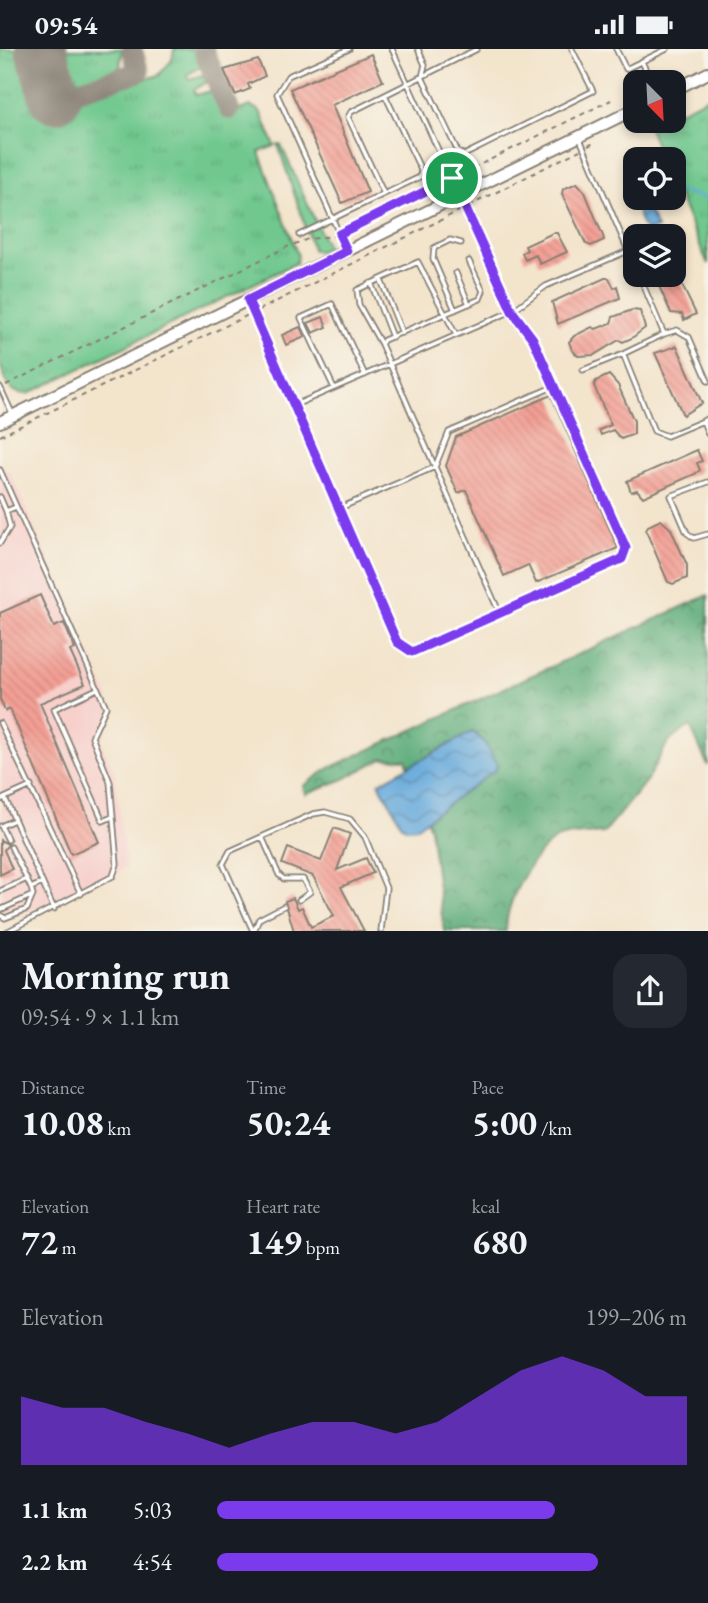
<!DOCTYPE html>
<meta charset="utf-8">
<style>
:root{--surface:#171b24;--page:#242831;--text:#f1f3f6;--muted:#9ea1a6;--accent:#7c3aed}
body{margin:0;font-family:"EB Garamond",serif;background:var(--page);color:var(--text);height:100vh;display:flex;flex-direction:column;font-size:26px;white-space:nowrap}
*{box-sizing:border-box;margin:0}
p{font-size:23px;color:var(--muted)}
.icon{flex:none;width:38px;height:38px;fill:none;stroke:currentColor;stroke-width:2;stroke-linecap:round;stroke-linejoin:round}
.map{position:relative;height:882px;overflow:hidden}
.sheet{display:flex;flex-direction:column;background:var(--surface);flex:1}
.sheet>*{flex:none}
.needle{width:46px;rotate:156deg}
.buttons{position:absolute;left:623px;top:21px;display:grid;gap:14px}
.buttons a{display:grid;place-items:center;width:63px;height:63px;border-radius:14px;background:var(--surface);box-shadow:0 4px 10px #0003;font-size:35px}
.pin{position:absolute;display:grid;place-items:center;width:60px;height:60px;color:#fff;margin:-30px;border:4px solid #fff;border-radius:50%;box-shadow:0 2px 7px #0007}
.round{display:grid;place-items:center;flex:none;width:74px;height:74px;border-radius:21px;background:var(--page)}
.summary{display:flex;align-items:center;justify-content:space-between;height:119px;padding:0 21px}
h1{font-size:38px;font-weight:700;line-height:52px}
.stats{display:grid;grid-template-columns:repeat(3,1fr);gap:10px;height:119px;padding:7px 21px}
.stats div{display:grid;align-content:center}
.stats b{font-size:35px;font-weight:700}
.stats small{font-size:19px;font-weight:400}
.stats p{font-size:19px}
.chart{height:196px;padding:14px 21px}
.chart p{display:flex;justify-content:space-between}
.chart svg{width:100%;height:126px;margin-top:7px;fill:var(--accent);opacity:.7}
ul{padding:0 21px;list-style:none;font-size:23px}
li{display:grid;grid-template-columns:112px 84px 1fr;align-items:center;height:52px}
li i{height:18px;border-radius:9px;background:var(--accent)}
.status{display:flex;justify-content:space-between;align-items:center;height:49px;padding:0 35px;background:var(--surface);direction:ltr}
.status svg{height:19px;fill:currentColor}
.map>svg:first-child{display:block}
</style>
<div class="status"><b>09:54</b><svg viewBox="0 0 49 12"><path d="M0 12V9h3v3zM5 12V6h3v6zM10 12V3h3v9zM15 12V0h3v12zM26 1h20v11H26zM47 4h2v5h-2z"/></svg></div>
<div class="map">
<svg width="708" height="882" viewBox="0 0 708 882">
<defs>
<pattern id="grass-tufts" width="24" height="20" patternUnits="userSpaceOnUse" patternTransform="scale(1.75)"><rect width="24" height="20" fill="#6fc88e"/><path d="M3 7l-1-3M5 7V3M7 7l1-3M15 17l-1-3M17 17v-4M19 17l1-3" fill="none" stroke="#60ab7a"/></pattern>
<pattern id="forest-crowns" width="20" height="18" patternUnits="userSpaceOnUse" patternTransform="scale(1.75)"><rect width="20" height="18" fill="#5bac79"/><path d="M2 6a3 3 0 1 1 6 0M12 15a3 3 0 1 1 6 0" fill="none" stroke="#4a8b62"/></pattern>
<pattern id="water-waves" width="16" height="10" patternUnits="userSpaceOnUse" patternTransform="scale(1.75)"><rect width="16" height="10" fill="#67aadc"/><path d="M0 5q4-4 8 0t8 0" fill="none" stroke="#548ab2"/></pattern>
<pattern id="building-back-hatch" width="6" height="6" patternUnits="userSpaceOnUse" patternTransform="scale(1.75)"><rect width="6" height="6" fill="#f39f94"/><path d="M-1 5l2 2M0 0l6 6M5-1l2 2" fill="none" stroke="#d0887f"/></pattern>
</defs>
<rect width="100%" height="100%" fill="#f7f3e8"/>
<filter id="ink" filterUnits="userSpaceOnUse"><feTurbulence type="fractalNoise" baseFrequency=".0143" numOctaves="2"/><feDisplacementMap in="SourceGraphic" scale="14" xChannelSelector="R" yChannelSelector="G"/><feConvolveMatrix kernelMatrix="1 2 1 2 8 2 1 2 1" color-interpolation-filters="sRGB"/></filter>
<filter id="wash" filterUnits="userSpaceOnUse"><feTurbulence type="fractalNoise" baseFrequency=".00686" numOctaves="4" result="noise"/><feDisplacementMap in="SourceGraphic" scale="28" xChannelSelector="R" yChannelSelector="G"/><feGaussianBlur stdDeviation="1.57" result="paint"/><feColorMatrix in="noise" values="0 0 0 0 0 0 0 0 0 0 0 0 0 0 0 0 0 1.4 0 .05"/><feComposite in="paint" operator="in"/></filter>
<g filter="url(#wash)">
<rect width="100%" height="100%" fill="#f3e4cc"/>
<path fill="#f7d0cc" d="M9,420L106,643L112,664L101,692L115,725L126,819L2,874L0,424Z"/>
<path fill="url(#grass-tufts)" stroke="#467255" stroke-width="2" d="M0,0H29L46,59L159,26L172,11L174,0H196L202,17L187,26L189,30L203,26L207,33L194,41L196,46L211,42L223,66L251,57L260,62L275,97L259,103L298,207L296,214L28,345C7,345 5,331 0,313Z
M56,0H122L120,19L97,30L80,32L62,20Z
M708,48V215L674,137V110H662L648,77L659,72H674V65Z
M278,96H281L327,198L318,203L313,201Z"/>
<path fill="url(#forest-crowns)" stroke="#3c644a" stroke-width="2" d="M708,546V717L690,677L668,693L647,731L604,784C591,786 566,784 555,791C530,807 506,853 506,882H444L430,780L406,710L383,709L344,730L305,745L303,737L329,719Z"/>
<path fill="url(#water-waves)" stroke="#42637c" stroke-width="2" d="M625,129L633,132L635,149H642L657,179L647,182L643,178Z
M472,683C485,690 490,703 497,716L496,720L417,778L407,779L402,776L379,734Z"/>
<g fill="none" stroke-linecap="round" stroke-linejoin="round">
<path stroke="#67aadc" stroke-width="2.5" d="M676,141L708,150"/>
<path stroke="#888074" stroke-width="21" d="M203,0L229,60
M55,48L139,23L132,0"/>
<path stroke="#888074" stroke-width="52" d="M41,0L55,48"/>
</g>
<g id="blocks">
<path fill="url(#building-back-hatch)" d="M371,5L383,32L332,56L368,143L342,154L290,40Z
M258,11L265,27L248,35L250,40L235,46L224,21Z
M577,134L585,143L603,187L604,191L591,197L586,195L562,145L563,140Z
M553,184H557L567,203L540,215L536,206L525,211L522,204L527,201L525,197Z
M654,226H677L696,265L684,271L682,265L671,264Z
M605,229H609L614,239L617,237L620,249L558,275L552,253Z
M632,261L640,262L645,279L632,289L623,293L619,291L594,306L578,307L572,301L569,293L574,287L592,278L596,280L611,274L613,268Z
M323,268L327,278L313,284L308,274Z
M300,278L305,288L286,296L282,286Z
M677,297L702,354L683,366L655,304Z
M609,326L618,336L634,372V385L621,390L613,381L601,386L599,381L611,376L594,337L596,332Z
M551,346L618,499L536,534L528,516L504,527L466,441L458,444L446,417L456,388Z
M697,401L702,412L697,414L700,421L695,425L643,448L637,441L631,443L627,432Z
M661,471L671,480L687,516V529L673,535L668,533L646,482L648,477Z
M40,546L54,578L64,574L75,600L70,602L85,635L40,654L99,793L71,805L10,660L5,662L0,650V564Z
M334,779L350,785L337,821L366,809L373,824L341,838L364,882H294L285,852L293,849L298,860L302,858L311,878L334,867L313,827L282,815L288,799L321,812Z
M0,791L8,795L4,801L12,820L0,826Z"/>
</g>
</g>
<g filter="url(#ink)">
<use href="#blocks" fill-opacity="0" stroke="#888074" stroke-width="2"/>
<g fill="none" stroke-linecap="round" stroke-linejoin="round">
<defs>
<path id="service" d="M418,0L425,16L422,28L458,103L464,106L593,42L572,0
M616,0L626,20L667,0
M642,13L652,33
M385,46L421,121L420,128L384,145L348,68L351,63L477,0
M580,90L635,218
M299,186L384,145
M346,200L277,45L288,27L349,0
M456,224L469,255
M639,226L664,285L677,281L689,288L708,332
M381,231L402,284
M371,234L392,288
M249,253L295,356L512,262L546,237L628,202
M455,261L433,210L434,199L450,191L461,194
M664,285L623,305L654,382L667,387L703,372
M381,295L359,256L357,241L418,213L456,286
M583,321L623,305
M0,338L12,364
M334,339L301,269L332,255L365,326
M295,356L397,593L412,603L500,565L435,418L449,383L555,337L533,290L512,262L392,0
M708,369L703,372L708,385
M0,421L106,658L92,688L110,733L117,815L113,827L8,882
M708,433L671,447L687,484L694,489L708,485
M0,448L6,462L16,458
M340,459L435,418L381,295L384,291L480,250L483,242L469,212
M0,494L10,478L6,462
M500,565L622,510L626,499L555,337
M97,640L54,660L103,772L112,768
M0,674L81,845
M5,749L54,860
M0,751L31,737
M262,788L279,826L284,830H303L310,843L299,851
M8,791L1,777L14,771
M11,798L31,839L42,834
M0,842L27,830
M0,861L33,846
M0,866L5,869L27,860L33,846L31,839
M253,882L223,815L230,802L313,765L325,763L350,770L365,788L386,839L381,882
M254,882L259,870L284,857"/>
<path id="primary" d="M674,41L708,24
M0,373L635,60"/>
</defs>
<use href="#service" stroke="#888074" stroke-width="7"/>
<use href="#primary" stroke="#888074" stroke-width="14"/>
<path stroke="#888074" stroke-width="2" stroke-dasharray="5 5" stroke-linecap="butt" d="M588,97L596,93
M455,128L611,51
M469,157L580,101
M345,181L447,132
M259,261L461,161
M6,336L287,198L308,190L334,187
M0,387L248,266"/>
<use href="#service" stroke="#fff" stroke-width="3.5"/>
<use href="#primary" stroke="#fff" stroke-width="10"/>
</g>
</g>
<g fill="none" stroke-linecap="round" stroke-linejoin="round" filter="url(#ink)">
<defs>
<path id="route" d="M452,129L512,262L533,290L626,499L622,510L412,603L397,593L248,251L347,202L339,185Z"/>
</defs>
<use href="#route" stroke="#fff" stroke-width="14"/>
<use href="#route" stroke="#7c3aed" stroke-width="9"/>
</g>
</svg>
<div class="buttons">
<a><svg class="needle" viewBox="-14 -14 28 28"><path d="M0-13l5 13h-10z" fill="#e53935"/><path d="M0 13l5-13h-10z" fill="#9ea1a6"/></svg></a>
<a><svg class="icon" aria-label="locate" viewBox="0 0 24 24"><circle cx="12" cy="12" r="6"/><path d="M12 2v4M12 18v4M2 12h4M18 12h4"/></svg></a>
<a><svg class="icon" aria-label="layers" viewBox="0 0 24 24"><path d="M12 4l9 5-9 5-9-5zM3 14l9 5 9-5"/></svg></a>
</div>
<div class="pin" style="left:452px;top:129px;background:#1e9e55"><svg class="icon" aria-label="arrive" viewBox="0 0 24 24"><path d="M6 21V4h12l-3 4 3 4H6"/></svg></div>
</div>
<section class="sheet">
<div class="summary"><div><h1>Morning run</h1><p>09:54 · 9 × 1.1 km</p></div><a class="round"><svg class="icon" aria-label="share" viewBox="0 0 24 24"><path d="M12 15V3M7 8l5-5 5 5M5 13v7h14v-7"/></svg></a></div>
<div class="stats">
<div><p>Distance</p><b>10.08<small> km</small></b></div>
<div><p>Time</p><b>50:24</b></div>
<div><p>Pace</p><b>5:00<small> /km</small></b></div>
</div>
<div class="stats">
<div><p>Elevation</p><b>72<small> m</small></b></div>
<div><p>Heart rate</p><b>149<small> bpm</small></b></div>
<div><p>kcal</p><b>680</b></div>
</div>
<div class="chart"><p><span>Elevation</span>199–206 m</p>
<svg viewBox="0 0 160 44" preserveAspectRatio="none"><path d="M0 44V20L10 24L20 24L30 29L40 33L50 38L60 33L70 29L80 29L90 33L100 29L110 20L120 11L130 6L140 11L150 20L160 20V44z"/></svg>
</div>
<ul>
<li><b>1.1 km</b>5:03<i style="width:72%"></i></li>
<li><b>2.2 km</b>4:54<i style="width:81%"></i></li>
</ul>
</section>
